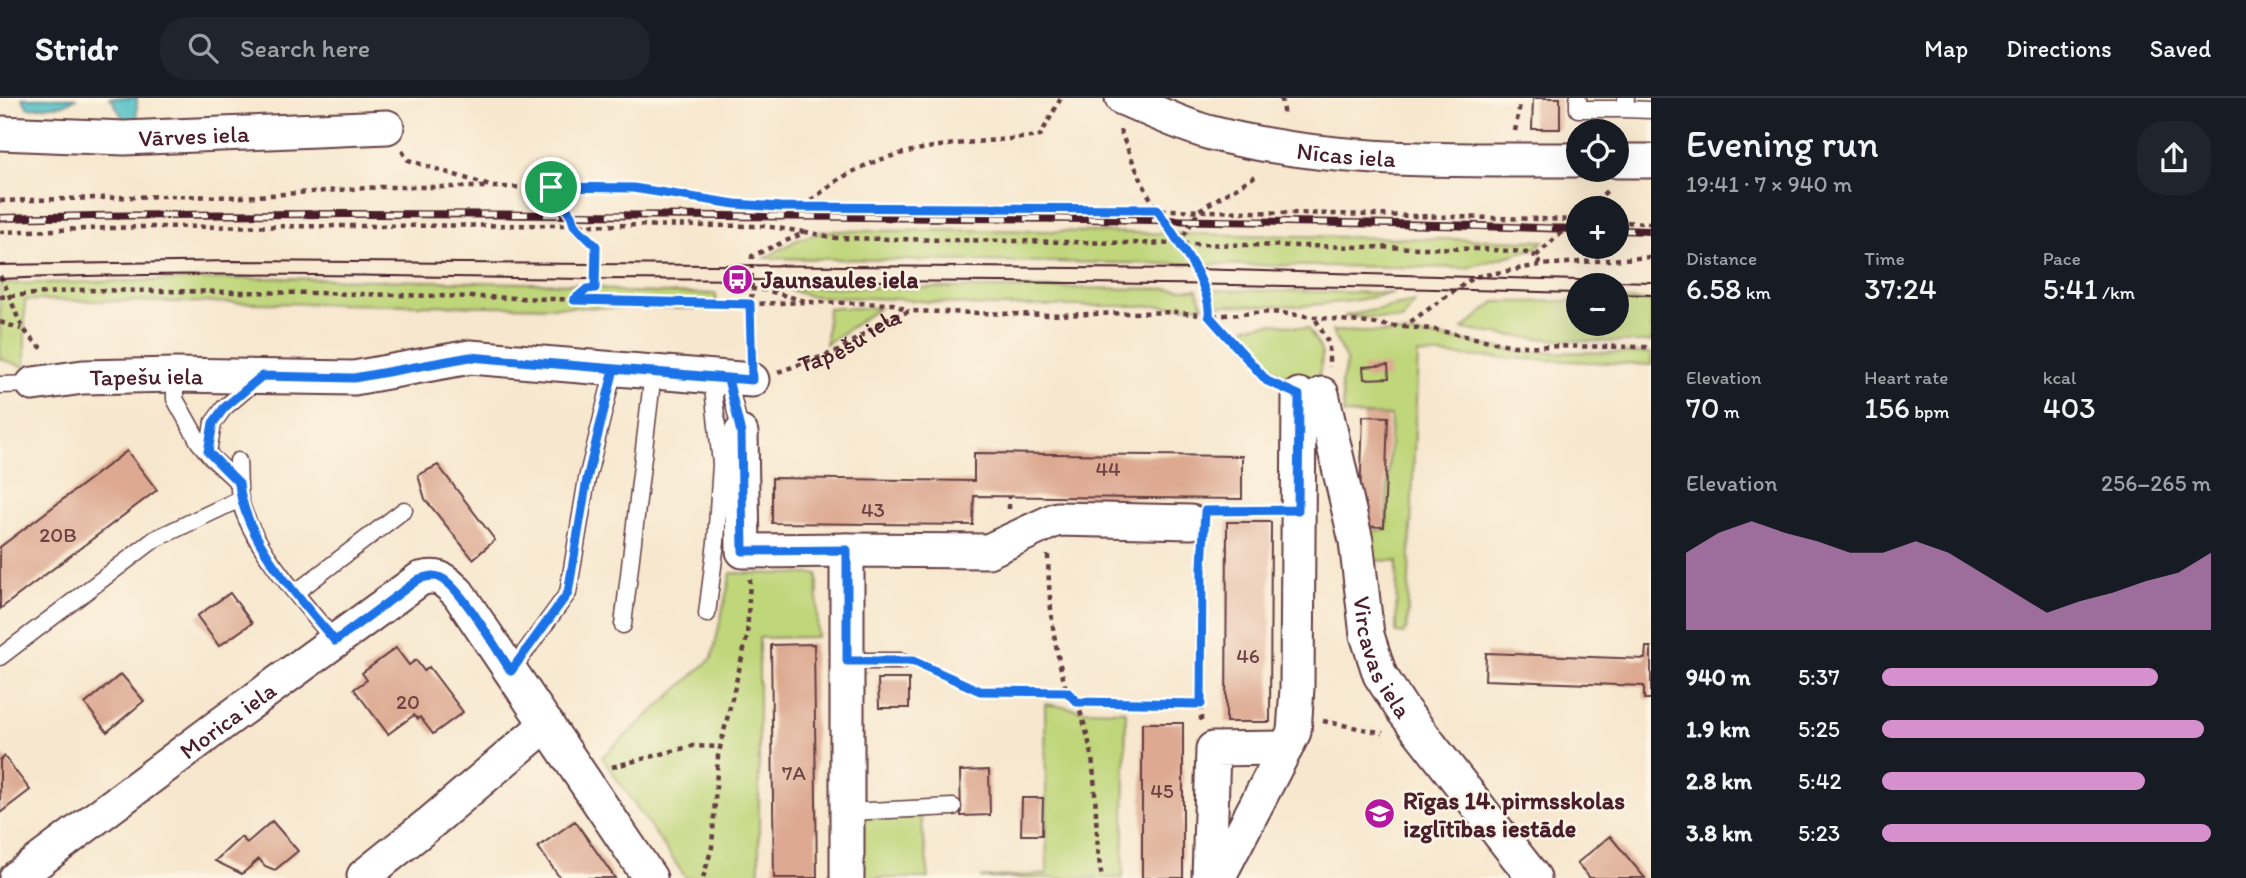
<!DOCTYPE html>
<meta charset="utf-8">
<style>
:root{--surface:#171b24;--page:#20242c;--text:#f1f3f6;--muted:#9ea1a6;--line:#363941;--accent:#d690ce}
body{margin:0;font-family:Itim,sans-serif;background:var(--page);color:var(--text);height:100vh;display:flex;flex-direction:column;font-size:26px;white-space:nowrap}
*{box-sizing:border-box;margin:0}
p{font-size:23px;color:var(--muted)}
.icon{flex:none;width:38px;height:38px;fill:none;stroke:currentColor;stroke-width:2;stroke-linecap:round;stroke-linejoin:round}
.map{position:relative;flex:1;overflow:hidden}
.side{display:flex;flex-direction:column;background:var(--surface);width:595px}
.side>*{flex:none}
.buttons{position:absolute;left:1566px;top:21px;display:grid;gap:14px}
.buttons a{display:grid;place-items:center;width:63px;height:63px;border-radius:50%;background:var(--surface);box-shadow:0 7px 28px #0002;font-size:35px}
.pin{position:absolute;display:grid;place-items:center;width:60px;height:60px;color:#fff;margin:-30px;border:4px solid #fff;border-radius:50%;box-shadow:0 2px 7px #0007}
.round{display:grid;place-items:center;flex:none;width:74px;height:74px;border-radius:28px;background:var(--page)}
.summary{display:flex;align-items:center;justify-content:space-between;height:119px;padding:0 35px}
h1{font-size:38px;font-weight:600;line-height:52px}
.stats{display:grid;grid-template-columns:repeat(3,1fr);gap:10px;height:119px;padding:7px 35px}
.stats div{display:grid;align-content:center}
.stats b{font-size:30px;font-weight:600}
.stats small{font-size:19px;font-weight:400}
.stats p{font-size:19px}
.chart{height:196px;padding:14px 35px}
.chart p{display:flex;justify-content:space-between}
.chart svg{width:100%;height:126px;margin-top:7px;fill:var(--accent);opacity:.7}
ul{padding:0 35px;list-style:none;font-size:23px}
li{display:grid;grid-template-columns:112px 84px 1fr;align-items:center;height:52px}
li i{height:18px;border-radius:9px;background:var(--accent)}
header{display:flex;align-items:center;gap:42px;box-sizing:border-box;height:98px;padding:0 35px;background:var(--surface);border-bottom:2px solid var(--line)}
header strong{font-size:33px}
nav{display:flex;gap:38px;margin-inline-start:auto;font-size:24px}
.search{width:490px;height:63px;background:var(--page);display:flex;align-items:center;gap:18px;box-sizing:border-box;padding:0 24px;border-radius:28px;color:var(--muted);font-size:26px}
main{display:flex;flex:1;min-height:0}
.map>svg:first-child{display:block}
</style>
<header>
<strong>Stridr</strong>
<div class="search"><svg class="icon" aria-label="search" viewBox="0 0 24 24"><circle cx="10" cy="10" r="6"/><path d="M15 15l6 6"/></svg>Search here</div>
<nav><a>Map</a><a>Directions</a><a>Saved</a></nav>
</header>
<main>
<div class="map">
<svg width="1651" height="780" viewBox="0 0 1651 780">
<rect width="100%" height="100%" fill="#fcf5e5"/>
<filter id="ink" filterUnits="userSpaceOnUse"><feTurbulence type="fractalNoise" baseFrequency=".0143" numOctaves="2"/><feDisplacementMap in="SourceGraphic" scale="14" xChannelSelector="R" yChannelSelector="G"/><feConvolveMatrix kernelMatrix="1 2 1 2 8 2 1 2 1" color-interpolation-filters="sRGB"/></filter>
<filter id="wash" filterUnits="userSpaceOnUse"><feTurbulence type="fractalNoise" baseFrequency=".00686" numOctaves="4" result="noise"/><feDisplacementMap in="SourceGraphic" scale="28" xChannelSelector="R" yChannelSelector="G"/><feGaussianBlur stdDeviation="1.57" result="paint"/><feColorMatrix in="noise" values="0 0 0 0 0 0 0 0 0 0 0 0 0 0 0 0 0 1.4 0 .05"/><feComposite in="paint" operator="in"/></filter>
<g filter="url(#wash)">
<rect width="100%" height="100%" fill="#f7e7ce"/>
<path fill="#bfd67a" stroke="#847a52" stroke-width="2" d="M998,132L1544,143L1536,150L1466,170L765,160L797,142L824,133Z
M275,180L582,186L624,194L716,196V211L25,202V269L0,261V186Z
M782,189L1197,191L1203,208H980L897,201L808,198Z
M1213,192L1395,195L1352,203L1301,208L1217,207Z
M1617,202L1651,203V244C1587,244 1526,242 1463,231L1495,204L1578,203V226H1617Z
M1415,204L1402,222L1344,218Z
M828,210H879L826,246Z
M1276,225L1308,231C1323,253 1326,256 1317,281C1280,286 1259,261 1236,236L1249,228Z
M1332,233L1399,235L1454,241L1520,254L1651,255V267L1418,256L1407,530L1404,536L1396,535L1397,463L1365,462L1363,433L1386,432L1391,318L1344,316L1341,285L1347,264Z
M731,475L818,476L817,539L759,540V780H686L602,659L712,560Z
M1045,606L1084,612L1126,613L1123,780H980L1047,776Z
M921,719L929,780H862L861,720Z"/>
<path fill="#4fbec4" stroke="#4c6e78" stroke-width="2" d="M22,0H76L64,7L28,10Z
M108,0H137V25L126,26L111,0Z"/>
<g id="blocks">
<path fill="#dda991" d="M1533,0H1560V31H1532Z
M1388,267L1389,280L1364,281L1363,269Z
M1363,318L1388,319L1384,429L1359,428Z
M127,353L157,392L0,511V449Z
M974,355L1242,358V401L974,398L973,427L772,425V380L974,383Z
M438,367L495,442L473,461L425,401L418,377Z
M1227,424H1271L1270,624H1226Z
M230,495L252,525L219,548L197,518Z
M814,546L817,780H774L771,547Z
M1646,549H1651V601H1644V588L1485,582L1486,555L1645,561Z
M396,550L409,567L416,562L424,573L429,569L463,614L433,636L420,619L418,621L414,617L388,636L354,591L367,582L362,575Z
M121,576L144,603L107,634L85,606Z
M878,581H909V610H879Z
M1142,625H1183V780H1142Z
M4,658L30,692L0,715V662Z
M989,672L990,717L961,718L960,673Z
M1022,700H1043L1042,737H1021Z
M272,723L298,753L275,772L265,768L259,761L242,776L215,763L241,739L247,745Z
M575,723L615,780H560L538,749Z
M1610,738L1645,780H1590L1577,765Z"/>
</g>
</g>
<g filter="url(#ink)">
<use href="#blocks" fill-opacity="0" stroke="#643d43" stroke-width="2"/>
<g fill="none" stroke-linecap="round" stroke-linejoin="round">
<defs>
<path id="service" d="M1578,0V11H1622L1626,0
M1622,11L1651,12
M175,277V301L199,344L212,360L239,385
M728,281L741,335
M0,287L33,286
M208,354L213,325L224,310L257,282
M238,363C239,375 238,389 240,401C249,445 306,508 335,543
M295,495L404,412
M707,516L716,444L721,366L712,280
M623,527L653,275
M0,559L155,441L240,401
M847,563H901
M511,573L568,495L587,381L614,271
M847,714L953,709"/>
<g id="minor">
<path id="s2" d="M1122,0C1151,12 1181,27 1211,35C1332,66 1455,62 1578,62"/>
<path id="s3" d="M0,35L124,40L387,29"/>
<path d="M1617,63H1651"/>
<path id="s4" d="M33,286L83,279L175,277L354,280L470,259L752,282"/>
<path id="s5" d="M1322,296L1356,443L1367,537L1380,577L1402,611L1534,780"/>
<path d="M741,335L743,453L847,452"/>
<path id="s6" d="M16,780L220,627L420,481C440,476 443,481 458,495L650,780"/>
<path d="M365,780L364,778L429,726L547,626"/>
<path d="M847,780V452L988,453L1057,421L1191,424"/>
<path d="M1209,780L1213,651L1286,650"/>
<path d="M1218,780L1294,634L1297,590L1299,297"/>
</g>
</defs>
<use href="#service" stroke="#643d43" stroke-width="19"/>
<use href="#minor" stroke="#643d43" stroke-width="37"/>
<g stroke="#643d43" stroke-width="4.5" stroke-dasharray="5 5" stroke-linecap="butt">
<path d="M1281,0L1284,19"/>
<path d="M1120,32C1130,57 1141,84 1154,107C1171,138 1212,183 1210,218C1226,237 1252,276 1274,286"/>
<path d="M1515,33L1520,6"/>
<path d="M402,53L408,62L493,89L633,90L735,106L780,109L1086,110L1578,122"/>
<path d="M551,90L571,117L574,127L596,148L595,190L587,191L574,201"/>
<path d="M0,103L164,98L243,99L380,89H485"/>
<path d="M803,108C820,96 837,81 856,72C912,44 980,45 1040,38L1061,0"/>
<path d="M1588,110L1608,92"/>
<path d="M1617,124L1651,125"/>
<path d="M0,134L141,129L574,127L764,128L804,134"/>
<path d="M1179,146L1199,112L1257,77"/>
<path d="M1540,167L1536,158L1578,119"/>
<path d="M0,178C18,209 13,230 46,253"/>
<path d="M751,191L765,192L805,203"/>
<path d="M0,199L81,192L319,195L750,206L809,204L893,206L909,213"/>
<path d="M1316,222L1329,246V269"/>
<path d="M0,224L21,231"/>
<path d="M1404,229L1431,231L1514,248L1651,249"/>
<path d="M751,251L752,158L806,134L836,140L1480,151L1524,154L1536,158"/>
<path id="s1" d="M778,274L838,253L886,221L910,213L1048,217L1175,214L1210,218L1271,214L1403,229L1474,179L1540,167L1651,159"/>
<path d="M1009,411V398"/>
<path d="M1217,413L1271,412"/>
<path d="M1048,457C1049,506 1053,546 1067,594"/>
<path d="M922,567L980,593L1067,594L1077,604L1201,606"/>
<path d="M1077,604C1084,624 1091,647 1093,669C1097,706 1095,743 1102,780"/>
<path d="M1201,623L1203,450"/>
<path d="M1323,623L1383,635"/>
<path d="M612,669L692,648L720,649"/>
<path d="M703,780L712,749L718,658L747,539L750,481"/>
</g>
<use href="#service" stroke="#fff" stroke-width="16"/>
<use href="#minor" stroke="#fff" stroke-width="33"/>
<path stroke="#4a1f2b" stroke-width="2" d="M0,167L232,163L1195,171L1651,184
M0,181C198,172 397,179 595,181C923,183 1251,185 1578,195
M1617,196L1651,197"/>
<defs>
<path id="rail" d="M0,120C241,114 481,116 722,118C1007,120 1293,122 1578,131
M1617,132L1651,133"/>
</defs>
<use href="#rail" stroke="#4a1f2b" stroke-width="8"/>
<use href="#rail" stroke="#fcf5e5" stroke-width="5" stroke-dasharray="16" stroke-linecap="butt"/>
</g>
</g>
<g fill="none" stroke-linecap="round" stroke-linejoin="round" filter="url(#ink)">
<defs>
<path id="route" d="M551,89L571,117L574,127L596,148L595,190L587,191L574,202L750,206L752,282L470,259L354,280L262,278L224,310L213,325L208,354L239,385C244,442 299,500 335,543L419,481C427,479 434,476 441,480C460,488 498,554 511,573L568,495L587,381L614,271L728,281L741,335L743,453L847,452V563H913L980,593L1067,594L1077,604L1201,606L1202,469L1205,413L1298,412L1299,297L1267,283L1209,218C1212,186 1174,139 1157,111L780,109L735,106L633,90L551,89"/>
</defs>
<use href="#route" stroke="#fff" stroke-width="14"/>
<use href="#route" stroke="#1a73e8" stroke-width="9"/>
</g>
<defs>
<symbol id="bus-disc" viewBox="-11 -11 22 22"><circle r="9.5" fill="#b5179e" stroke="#fcf5e5"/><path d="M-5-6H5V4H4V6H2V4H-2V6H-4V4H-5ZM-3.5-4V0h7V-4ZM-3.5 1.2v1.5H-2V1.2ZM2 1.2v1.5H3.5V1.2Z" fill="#fff"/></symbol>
<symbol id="school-disc" viewBox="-11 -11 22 22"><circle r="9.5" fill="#b5179e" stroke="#fcf5e5"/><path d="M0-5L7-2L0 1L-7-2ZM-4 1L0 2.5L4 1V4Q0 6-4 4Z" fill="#fff"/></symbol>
</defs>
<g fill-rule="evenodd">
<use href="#bus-disc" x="720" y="164" width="35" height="35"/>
<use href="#school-disc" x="1362" y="698" width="35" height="35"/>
</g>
<g text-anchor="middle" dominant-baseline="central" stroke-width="5" stroke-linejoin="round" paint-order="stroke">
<g font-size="21" fill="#6f4244">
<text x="1108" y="370">44</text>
<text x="873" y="411">43</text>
<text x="58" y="436">20B</text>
<text x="1248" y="557">46</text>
<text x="408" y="603">20</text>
<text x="794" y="674">7A</text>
<text x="1162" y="692">45</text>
</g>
<g font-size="24" fill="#4a1f2b" stroke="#fcf5e5">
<text stroke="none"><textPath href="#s3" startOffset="194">Vārves iela</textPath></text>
<text stroke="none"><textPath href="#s2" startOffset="233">Nīcas iela</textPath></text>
<text stroke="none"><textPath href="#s1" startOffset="79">Tapešu iela</textPath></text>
<text stroke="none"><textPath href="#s4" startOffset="114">Tapešu iela</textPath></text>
<text stroke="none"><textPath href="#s5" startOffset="271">Vircavas iela</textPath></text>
<text stroke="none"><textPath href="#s6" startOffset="264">Morica iela</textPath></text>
</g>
<g font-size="24" font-weight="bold" fill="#4a1f2b" stroke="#fcf5e5" text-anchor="start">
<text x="761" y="181">Jaunsaules iela</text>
<text x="1403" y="702">Rīgas 14. pirmsskolas<tspan x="1403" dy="28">izglītības iestāde</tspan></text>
</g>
</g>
</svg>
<div class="buttons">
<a><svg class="icon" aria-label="locate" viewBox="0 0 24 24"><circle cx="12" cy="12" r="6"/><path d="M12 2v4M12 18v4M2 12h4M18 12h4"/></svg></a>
<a>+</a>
<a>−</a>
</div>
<div class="pin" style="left:551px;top:89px;background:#1e9e55"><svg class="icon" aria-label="arrive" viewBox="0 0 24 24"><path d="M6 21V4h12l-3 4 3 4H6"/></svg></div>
</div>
<section class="side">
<div class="summary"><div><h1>Evening run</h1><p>19:41 · 7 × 940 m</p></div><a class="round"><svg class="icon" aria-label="share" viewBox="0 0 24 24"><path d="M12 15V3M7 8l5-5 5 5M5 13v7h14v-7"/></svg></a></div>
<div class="stats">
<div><p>Distance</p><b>6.58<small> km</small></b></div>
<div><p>Time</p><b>37:24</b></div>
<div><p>Pace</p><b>5:41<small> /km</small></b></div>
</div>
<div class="stats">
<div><p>Elevation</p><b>70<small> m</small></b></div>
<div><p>Heart rate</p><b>156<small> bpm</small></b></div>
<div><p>kcal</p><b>403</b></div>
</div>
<div class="chart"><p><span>Elevation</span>256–265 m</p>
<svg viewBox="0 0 160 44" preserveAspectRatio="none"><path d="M0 44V17L10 10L20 6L30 10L40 13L50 17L60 17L70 13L80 17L90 24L100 31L110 38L120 34L130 31L140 27L150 24L160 17V44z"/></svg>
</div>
<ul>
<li><b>940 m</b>5:37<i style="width:84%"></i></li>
<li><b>1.9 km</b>5:25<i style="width:98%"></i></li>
<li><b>2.8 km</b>5:42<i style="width:80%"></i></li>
<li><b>3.8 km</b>5:23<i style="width:100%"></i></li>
</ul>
</section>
</main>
